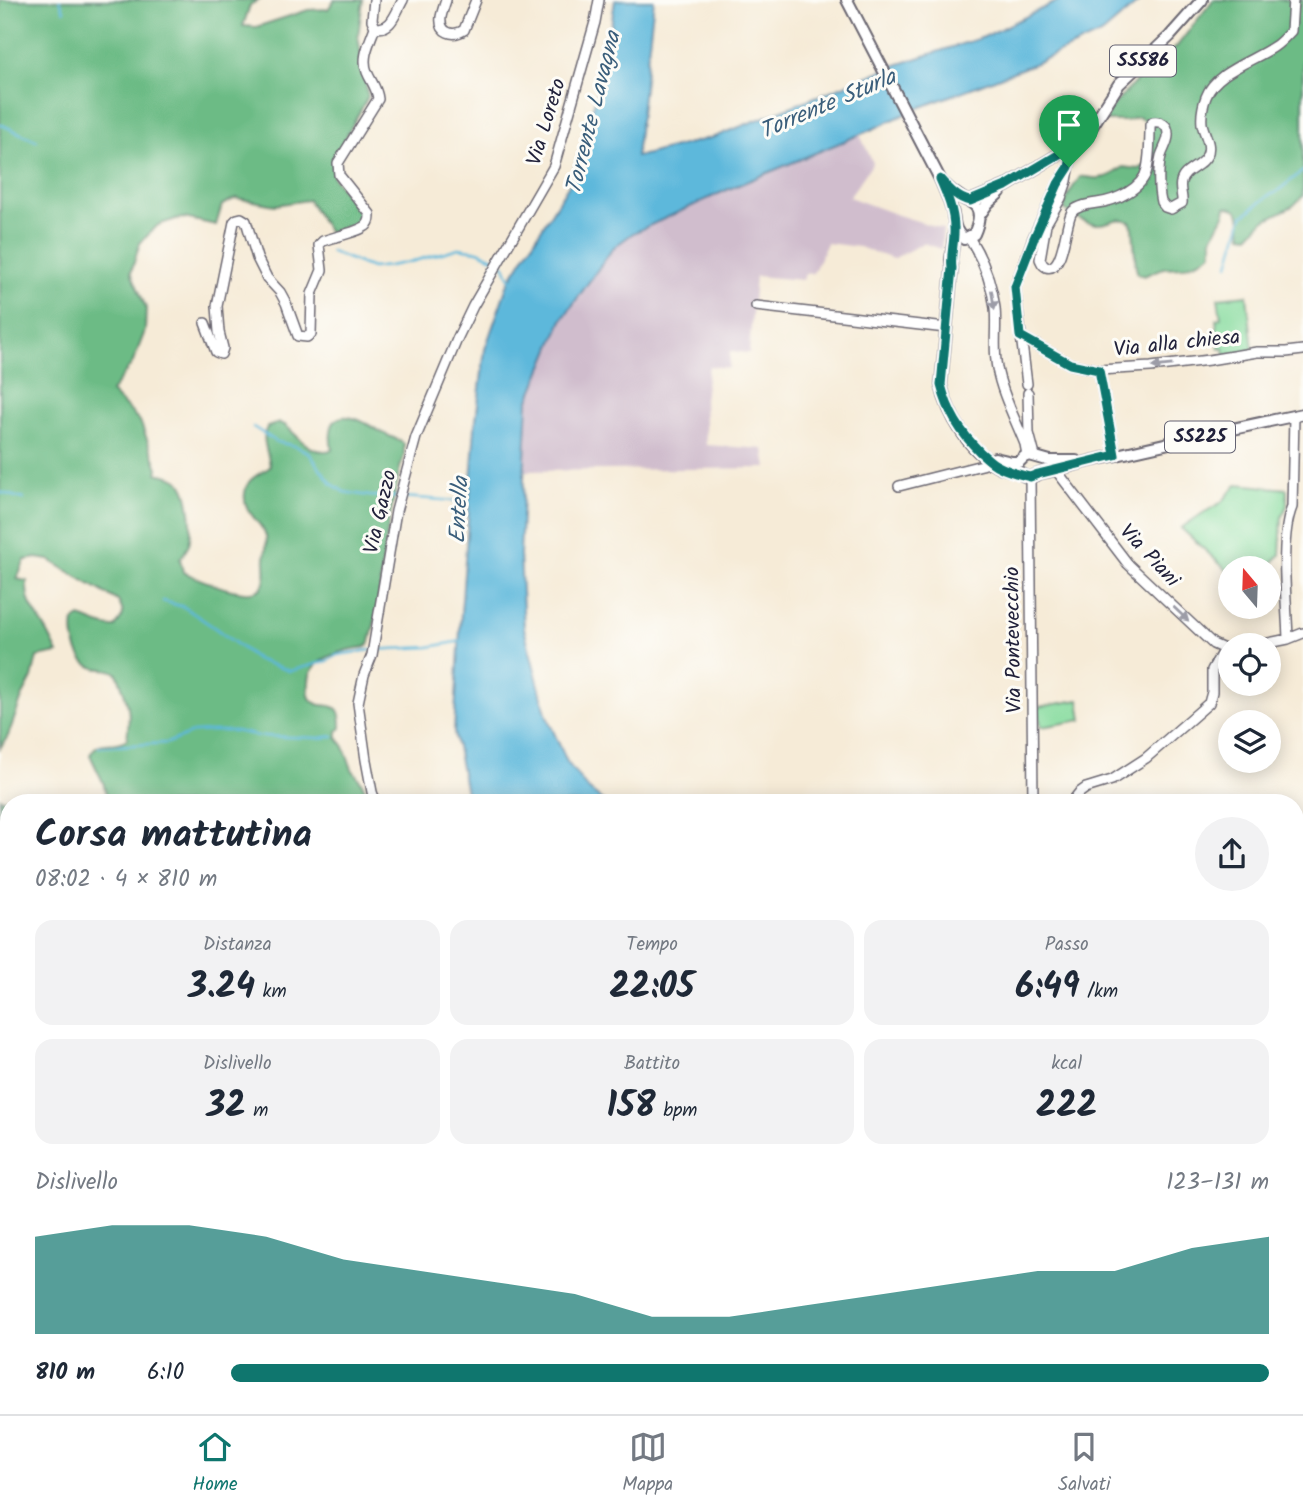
<!DOCTYPE html>
<html lang="it">
<meta charset="utf-8">
<style>
:root{--surface:#fff;--page:#f2f2f3;--text:#1f2937;--muted:#747a83;--line:#e0e1e3;--accent:#0f766e}
body{margin:0;font-family:Kalam,sans-serif;background:var(--page);color:var(--text);height:100vh;display:flex;flex-direction:column;font-size:26px;white-space:nowrap}
*{box-sizing:border-box;margin:0}
p{font-size:23px;color:var(--muted)}
.icon{flex:none;width:38px;height:38px;fill:none;stroke:currentColor;stroke-width:2;stroke-linecap:round;stroke-linejoin:round}
.map{position:relative;flex:1;overflow:hidden}
.panel{position:absolute;left:0px;top:794px;width:1304px;height:620px;display:flex;flex-direction:column;background:var(--surface);border-radius:28px 28px 0 0;box-shadow:0 4px 18px #0003}
.panel>*{flex:none}
.needle{width:46px;rotate:341deg}
.tools{position:absolute;left:1218px;top:556px;display:grid;gap:14px}
.tools a{display:grid;place-items:center;width:63px;height:63px;border-radius:50%;background:var(--surface);box-shadow:0 4px 18px #0003;font-size:35px}
.pin{position:absolute;display:grid;place-items:center;width:60px;height:60px;color:#fff;margin:-72px -30px;border-radius:50% 50% 50% 0;rotate:-45deg;box-shadow:0 0 7px #0007}
.pin .icon{rotate:45deg}
.round{display:grid;place-items:center;flex:none;width:74px;height:74px;border-radius:37px;background:var(--page)}
.head{display:flex;align-items:center;justify-content:space-between;height:119px;padding:0 35px}
h1{font-size:38px;font-weight:700;line-height:52px}
.stats{display:grid;grid-template-columns:repeat(3,1fr);gap:10px;height:119px;padding:7px 35px}
.stats div{display:grid;align-content:center;border-radius:18px;background:var(--page);text-align:center}
.stats b{font-size:35px;font-weight:700}
.stats small{font-size:19px;font-weight:400}
.stats p{font-size:19px}
.chart{height:196px;padding:14px 35px}
.chart p{display:flex;justify-content:space-between}
.chart svg{width:100%;height:126px;margin-top:7px;fill:var(--accent);opacity:.7}
ul{padding:0 35px;list-style:none;font-size:23px}
li{display:grid;grid-template-columns:112px 84px 1fr;align-items:center;height:52px}
li i{height:18px;border-radius:9px;background:var(--accent)}
.menu{display:flex;justify-content:space-around;align-items:center;height:98px;border-top:2px solid var(--line);background:var(--surface);font-size:19px;color:var(--muted)}
.menu a{display:grid;justify-items:center;gap:4px}
.menu .on{color:var(--accent)}
.map>svg:first-child{display:block}
</style>
<div class="map">
<svg width="1303" height="1414" viewBox="0 0 1303 1414">
<rect width="100%" height="100%" fill="#fdfcf7"/>
<filter id="ink" filterUnits="userSpaceOnUse"><feTurbulence type="fractalNoise" baseFrequency=".0143" numOctaves="2"/><feDisplacementMap in="SourceGraphic" scale="14" xChannelSelector="R" yChannelSelector="G"/><feConvolveMatrix kernelMatrix="1 2 1 2 8 2 1 2 1" color-interpolation-filters="sRGB"/></filter>
<filter id="wash" filterUnits="userSpaceOnUse"><feTurbulence type="fractalNoise" baseFrequency=".00686" numOctaves="4" result="noise"/><feDisplacementMap in="SourceGraphic" scale="28" xChannelSelector="R" yChannelSelector="G"/><feGaussianBlur stdDeviation="1.57" result="paint"/><feColorMatrix in="noise" values="0 0 0 0 0 0 0 0 0 0 0 0 0 0 0 0 0 1.4 0 .05"/><feComposite in="paint" operator="in"/></filter>
<g filter="url(#wash)">
<rect width="100%" height="100%" fill="#f6ebd7"/>
<path fill="#d0bdcd" d="M860,135L873,163L849,197L895,214L943,229L941,249L923,243L893,259L859,247L827,243L813,273L805,274L803,280L755,276L749,353L730,351L729,368L709,366L704,399L706,445L764,449L767,468L525,471L528,402L562,320L613,248L633,233L729,189Z
M1303,991V1086L1295,1085V993Z"/>
<path fill="#86db9e" stroke="#547e6c" stroke-width="2" d="M1247,295L1253,350L1225,355L1224,348L1219,349L1216,319L1221,318L1218,298Z
M1237,484L1287,489V506L1282,516L1280,555L1266,569H1230V573L1181,528L1203,513L1222,502Z
M1079,700L1082,720L1041,727L1038,707Z"/>
<path fill="#6cbb85" stroke="#476e60" stroke-width="2" d="M0,0H259L250,5L243,26L256,27L308,10L328,9L334,0H363L358,36L368,97L334,158L333,177L360,214V221L329,233L308,200L275,205L236,198L222,205L216,225L184,218L176,219L158,225L140,243L131,272L146,308L145,331L133,362L111,392L140,421L158,468L157,473C164,475 173,476 178,480C191,490 193,530 189,544C187,549 183,555 180,559L183,572C198,578 254,605 263,585C267,578 265,570 265,563C264,554 268,546 266,536C261,520 242,513 245,493C247,477 258,476 270,467C269,453 260,440 267,427L279,423L285,425C301,439 310,455 332,450C324,404 353,414 379,431C387,436 397,438 404,444V456L400,468L389,521L382,567L377,613L370,642L366,647C347,649 309,657 309,682C309,688 307,692 310,698C321,715 342,692 341,728L337,731V737L344,747L352,769L362,783L371,803H109L103,782L90,755C98,737 112,749 127,739C130,714 130,707 121,684C120,681 119,677 117,674C112,668 102,670 95,668C78,664 71,637 74,621L80,617C91,620 102,628 115,627C125,615 125,614 118,601L49,560L37,558L25,560L17,579L27,581C26,604 34,610 45,628C50,636 54,645 58,653L37,657L32,678L22,697L8,736L0,748Z
M1213,0H1303V196L1293,206L1263,221L1249,236L1242,235C1239,222 1246,208 1226,207L1225,213L1212,238V253L1201,260L1183,267L1163,268L1144,276L1138,274L1136,268L1133,228L1130,222C1117,215 1109,225 1096,224C1085,224 1073,215 1064,209C1066,196 1073,187 1080,177C1087,176 1092,179 1099,178C1108,178 1116,172 1123,167L1138,169L1145,166L1147,125L1144,120L1138,117L1126,121H1106L1109,110L1137,80L1177,46Z
M0,798L8,800C29,799 74,793 91,803H9V844L4,854L9,865V1059L4,1061L9,1069V1158L0,1156Z
M1303,1127V1325H1295V1129Z
M278,1405H582L585,1414H283Z
M625,1405H766L765,1409L767,1414H629Z
M924,1405H1293L1297,1414H926Z"/>
<path fill="#5db8db" stroke="#406d8b" stroke-width="2" d="M615,0H654L636,157L714,137L896,65L984,37L1060,0H1141L1103,33L1034,64L916,109L873,129L729,189L633,233L613,248L562,320L528,402L520,554L524,628L547,717L567,762L588,789L606,803H468L454,732L461,613L475,427L485,349L508,283L571,181L605,66Z
M1303,920V991L1295,993V921Z"/>
<g fill="none" stroke-linecap="round" stroke-linejoin="round">
<path stroke="#5db8db" stroke-width="2.5" d="M60,0L64,11
M0,124L37,141
M331,252L372,268L389,266L414,261L459,248L478,251L496,259
M501,263L505,266L511,281
M1229,264L1243,216L1269,195L1275,193L1303,171
M253,427L277,442L295,446L308,452L332,484L344,492L370,496L397,497
M0,492L23,499
M403,497L470,502
M163,601L184,607L215,628L258,660L290,671L327,661L337,655L370,650L429,647L462,641
M99,747L167,743L195,732L213,731H235L258,736L320,738L334,736
M975,1405L976,1414
M1071,1405L1079,1414
M382,1414L390,1405
M786,1414V1405"/>
</g>
</g>
<g filter="url(#ink)">
<g fill="none" stroke-linecap="round" stroke-linejoin="round">
<defs>
<path id="minor" d="M374,0L372,20L375,27C391,32 396,12 403,0
M446,0C444,6 442,12 441,17C439,33 453,37 464,30L476,0
M1073,146L1067,181L1061,198L1046,224L1040,259C1042,263 1042,265 1046,267C1064,273 1065,222 1072,212C1077,206 1089,204 1097,203C1115,201 1143,189 1147,169C1150,155 1150,139 1150,125L1153,122C1160,121 1168,124 1168,134C1169,141 1163,149 1161,156C1158,169 1158,189 1161,202L1165,207L1171,209L1182,203C1183,196 1179,189 1181,182C1184,169 1202,167 1207,155C1212,145 1204,134 1202,124C1201,115 1203,105 1206,97C1216,71 1254,61 1275,46C1281,42 1286,36 1291,31L1293,0
M969,237C982,258 992,283 995,308C997,328 993,348 997,368C1001,392 1016,421 1025,444L1027,455
M756,306L946,328
M205,323L216,352L221,354L223,348L219,332L217,306L234,222L237,219L241,218L246,221L257,258L267,278L280,292L286,303L298,336L307,337L311,334L312,294L322,270L319,245L323,241C333,237 360,232 367,225C370,221 370,219 370,214L339,175L338,163L378,99C377,88 371,82 367,72C361,57 370,42 375,27
M1020,336L1070,364L1099,370L1151,367L1209,360L1257,352H1286L1303,350
M1099,370L1115,455
M1027,384L1015,287L1033,238L1058,184L1067,171
M1028,393L1029,433L1035,456
M1056,470L1128,564L1213,644L1224,649H1230
M1030,477L1033,803
M899,486L982,465L991,462
M1288,639C1287,603 1279,539 1292,507L1294,416
M1254,646L1288,639L1303,633
M376,803L372,792L366,760L358,703L364,675L372,655L396,511L416,437L458,337L473,306L554,166L595,22L599,0
M1071,803L1079,793L1086,788L1112,780L1146,758L1209,703L1212,692V670L1224,649
M1295,1091H1303
M262,1405L265,1414
M617,1405V1409L620,1414"/>
<path id="major" d="M847,0L940,179C944,188 948,197 951,207C956,221 951,228 964,239
M944,184C949,189 955,194 962,198C965,200 969,201 972,203C983,209 978,225 974,234L964,239
M970,201L1006,186L1073,146L1091,128L1119,84L1170,36L1202,0
M979,216L988,203L1000,192
M955,229L951,260L952,268L941,385C948,415 969,451 998,466C1004,469 1011,470 1018,472C1021,474 1024,476 1027,477C1033,478 1037,474 1042,473C1062,469 1080,463 1099,459C1167,443 1235,428 1303,414
M995,458L1012,462H1019L1024,457L1029,455L1050,461H1076"/>
</defs>
<use href="#minor" stroke="#6c6872" stroke-width="12"/>
<use href="#major" stroke="#6c6872" stroke-width="14"/>
<use href="#minor" stroke="#fff" stroke-width="9"/>
<use href="#major" stroke="#fff" stroke-width="10"/>
</g>
<defs><path id="oneway-solid" d="M-6-.8H1V-3.2L6.5 0L1 3.2V.8H-6Z" transform="scale(1.75)"/></defs>
<g fill="#9c9ca7">
<use href="#oneway-solid" transform="translate(993 300) rotate(81)"/>
<use href="#oneway-solid" transform="translate(1162 366) rotate(174)"/>
<use href="#oneway-solid" transform="translate(1181 614) rotate(43)"/>
</g>
</g>
<g fill="none" stroke-linecap="round" stroke-linejoin="round" filter="url(#ink)">
<defs>
<path id="route" d="M1073,146L1069,167L1058,184L1034,238L1015,287L1020,336L1070,364L1099,370L1115,455L1038,474L1030,477C1022,475 1005,470 998,466C991,463 986,457 980,452C960,432 948,412 941,385L952,268C950,254 955,242 954,228C954,211 947,195 940,179C948,188 958,199 970,201L1006,186Z"/>
</defs>
<use href="#route" stroke="#fff" stroke-width="14"/>
<use href="#route" stroke="#0f766e" stroke-width="9"/>
</g>
<g text-anchor="middle" dominant-baseline="central" stroke-width="6" stroke-linejoin="round" paint-order="stroke">
<g fill="#fdfcf7" stroke="#646373" stroke-width="2">
<rect x="1110" y="45.5" width="66" height="31" rx="5"/>
<rect x="1165" y="421.5" width="70" height="31" rx="5"/>
</g>
<g font-size="19" font-weight="bold" fill="#22223b">
<text x="1143" y="61">SS586</text>
<text x="1200" y="437">SS225</text>
</g>
<g font-size="21" fill="#22223b" stroke="#fdfcf7">
<text transform="translate(547 122) rotate(-73)">Via Loreto</text>
<text transform="translate(1177 344) rotate(-6)">Via alla chiesa</text>
<text transform="translate(381 512) rotate(-77)">Via Gazzo</text>
<text transform="translate(1149 556) rotate(47)">Via Piani</text>
<text transform="translate(1014 640) rotate(-91)">Via Pontevecchio</text>
</g>
<g font-size="23" font-style="italic" fill="#3a5e7b" stroke="#fdfcf7">
<text transform="translate(828 105) rotate(-23)">Torrente Sturla</text>
<text transform="translate(594 113) rotate(-76)">Torrente Lavagna</text>
<text transform="translate(460 510) rotate(-87)">Entella</text>
</g>
</g>
</svg>
<div class="tools">
<a><svg class="needle" viewBox="-14 -14 28 28"><path d="M0-13l5 13h-10z" fill="#e53935"/><path d="M0 13l5-13h-10z" fill="#747a83"/></svg></a>
<a><svg class="icon" aria-label="locate" viewBox="0 0 24 24"><circle cx="12" cy="12" r="6"/><path d="M12 2v4M12 18v4M2 12h4M18 12h4"/></svg></a>
<a><svg class="icon" aria-label="layers" viewBox="0 0 24 24"><path d="M12 4l9 5-9 5-9-5zM3 14l9 5 9-5"/></svg></a>
</div>
<div class="pin" style="left:1069px;top:167px;background:#1e9e55"><svg class="icon" aria-label="arrive" viewBox="0 0 24 24"><path d="M6 21V4h12l-3 4 3 4H6"/></svg></div>
<section class="panel">
<div class="head"><div><h1>Corsa mattutina</h1><p>08:02 · 4 × 810 m</p></div><a class="round"><svg class="icon" aria-label="share" viewBox="0 0 24 24"><path d="M12 15V3M7 8l5-5 5 5M5 13v7h14v-7"/></svg></a></div>
<div class="stats">
<div><p>Distanza</p><b>3.24<small> km</small></b></div>
<div><p>Tempo</p><b>22:05</b></div>
<div><p>Passo</p><b>6:49<small> /km</small></b></div>
</div>
<div class="stats">
<div><p>Dislivello</p><b>32<small> m</small></b></div>
<div><p>Battito</p><b>158<small> bpm</small></b></div>
<div><p>kcal</p><b>222</b></div>
</div>
<div class="chart"><p><span>Dislivello</span>123–131 m</p>
<svg viewBox="0 0 160 44" preserveAspectRatio="none"><path d="M0 44V10L10 6L20 6L30 10L40 18L50 22L60 26L70 30L80 38L90 38L100 34L110 30L120 26L130 22L140 22L150 14L160 10V44z"/></svg>
</div>
<ul>
<li><b>810 m</b>6:10<i style="width:100%"></i></li>
</ul>
</section>
</div>
<nav class="menu">
<a class="on"><svg class="icon" aria-label="home" viewBox="0 0 24 24"><path d="M3 11l9-7 9 7M6 9v11h12V9"/></svg>Home</a>
<a><svg class="icon" aria-label="map" viewBox="0 0 24 24"><path d="M3 6l6-2 6 2 6-2v14l-6 2-6-2-6 2zM9 4v14M15 6v14"/></svg>Mappa</a>
<a><svg class="icon" aria-label="saved" viewBox="0 0 24 24"><path d="M7 4h10v16l-5-4-5 4z"/></svg>Salvati</a>
</nav>
